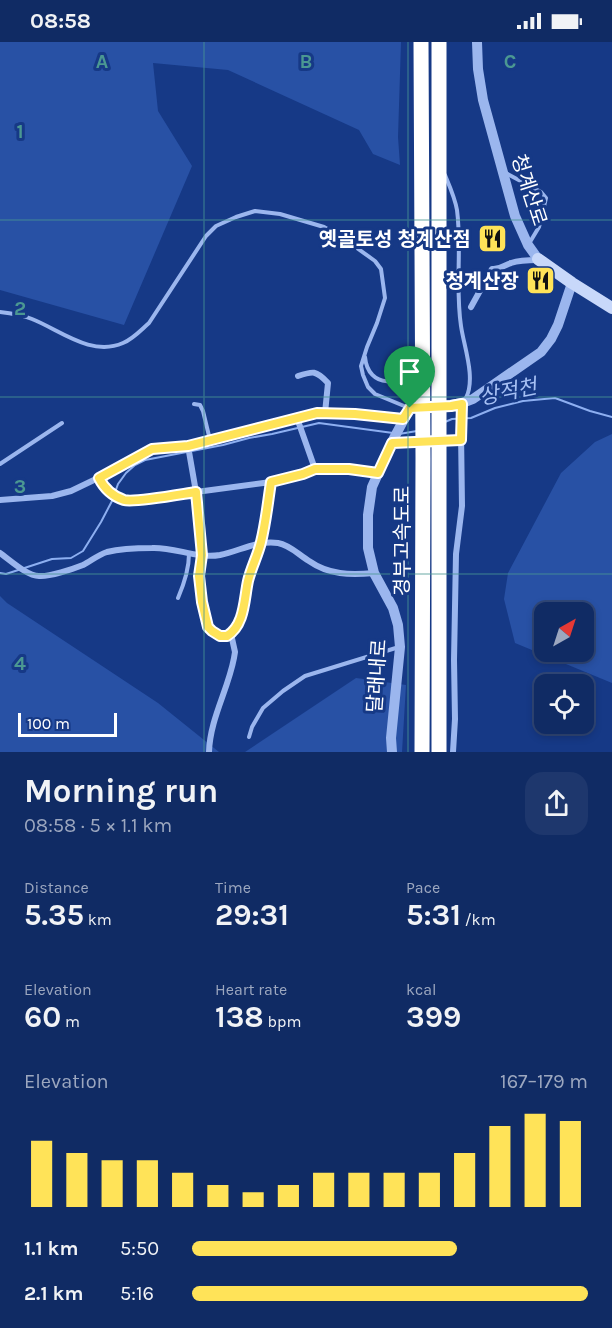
<!DOCTYPE html>
<meta charset="utf-8">
<style>
:root{--surface:#102b64;--page:#1e376d;--text:#f1f3f6;--muted:#9ca7bf;--line:#304778;--accent:#ffe358}
body{margin:0;font-family:Karla,"Noto Sans KR",sans-serif;background:var(--page);color:var(--text);height:100vh;display:flex;flex-direction:column;font-size:22px;white-space:nowrap}
*{box-sizing:border-box;margin:0}
p{font-size:20px;color:var(--muted)}
.icon{flex:none;width:33px;height:33px;fill:none;stroke:currentColor;stroke-width:2;stroke-linecap:round;stroke-linejoin:round}
.map{position:relative;height:710px;overflow:hidden}
.drawer{display:flex;flex-direction:column;background:var(--surface);flex:1}
.drawer>*{flex:none}
.needle{width:39px;rotate:39deg}
.tools{position:absolute;left:534px;top:560px;display:grid;gap:12px}
.tools a{display:grid;place-items:center;width:60px;height:60px;border-radius:12px;background:var(--surface);box-shadow:0 3px 9px #0003,0 0 0 2px var(--line);font-size:30px}
.scale{position:absolute;left:18px;bottom:15px;width:99px;box-sizing:border-box;padding-left:6px;border:3px solid #fff;border-top:0;font-size:16px;line-height:21px;white-space:nowrap;color:#fff;-webkit-text-stroke:4px #163986;paint-order:stroke}
.pin{position:absolute;display:grid;place-items:center;width:51px;height:51px;color:#fff;margin:-62px -26px;border-radius:50% 50% 50% 0;rotate:-45deg;box-shadow:0 0 6px #0007}
.pin .icon{rotate:45deg}
.round{display:grid;place-items:center;flex:none;width:63px;height:63px;border-radius:18px;background:var(--page)}
.headline{display:flex;align-items:center;justify-content:space-between;height:102px;padding:0 24px}
h1{font-size:33px;font-weight:700;line-height:45px}
.metrics{display:grid;grid-template-columns:repeat(3,1fr);gap:9px;height:102px;padding:6px 24px}
.metrics div{display:grid;align-content:center}
.metrics b{font-size:30px;font-weight:700}
.metrics small{font-size:16px;font-weight:400}
.metrics p{font-size:16px}
.chart{height:168px;padding:12px 24px}
.chart p{display:flex;justify-content:space-between}
.chart svg{width:100%;height:108px;margin-top:6px;stroke:var(--accent);stroke-width:6}
ul{padding:0 24px;list-style:none;font-size:20px}
li{display:grid;grid-template-columns:96px 72px 1fr;align-items:center;height:45px}
li i{height:15px;border-radius:8px;background:var(--accent)}
.status{display:flex;justify-content:space-between;align-items:center;height:42px;padding:0 30px;background:var(--surface);direction:ltr}
.status svg{height:16px;fill:currentColor}
.map>svg:first-child{display:block}
</style>
<div class="status"><b>08:58</b><svg viewBox="0 0 49 12"><path d="M0 12V9h3v3zM5 12V6h3v6zM10 12V3h3v9zM15 12V0h3v12zM26 1h20v11H26zM47 4h2v5h-2z"/></svg></div>
<div class="map">
<svg width="612" height="710" viewBox="0 0 612 710">
<rect width="100%" height="100%" fill="#163986"/>
<path fill="#2851a5" fill-rule="evenodd" d="M0,0H401L398,95L400,123L373,112L359,88L228,28L153,21L158,69L192,124L124,283L0,248Z
M612,392V641L515,601L504,557L508,531L561,431L595,400ZM544,570H584V609H544Z
M0,554L7,561L158,661L219,710H0Z
M356,636L406,643L402,710H245Z"/>
<g fill="none" stroke-linecap="round" stroke-linejoin="round">
<path stroke="#8daff1" stroke-width="2" d="M445,380L452,377L471,376L495,366L523,359L555,356L590,369L612,375
M399,392L417,389
M0,531L6,532L52,517L71,516L83,509L101,480L112,459L118,442L126,431L135,423L145,418L223,403L249,396L272,392L319,381L393,391"/>
<path stroke="#9bb6ee" stroke-width="4" d="M504,130L541,150L546,156L539,185L530,200
M445,133C450,145 455,156 457,168C462,206 455,245 461,284C464,305 476,336 466,356
M0,270C10,271 22,273 32,277C60,288 91,315 123,301C133,297 141,288 149,281L206,194L216,184L236,175L255,169L280,172L324,185L343,196L375,219L381,227L385,256L377,281L367,305L361,324L363,333L368,345L375,352L409,366
M365,315C368,347 403,346 416,320
M194,362L200,363L203,369L210,398
M0,422L62,381
M178,556C184,542 189,527 189,512
M249,695L252,685L263,666L283,649L305,634L399,605"/>
<path stroke="#9bb6ee" stroke-width="6" d="M471,265L492,227C500,228 504,223 511,221C520,218 529,218 538,218
M298,334C313,329 316,328 328,341L325,371
M297,376L315,427
M392,401L461,398
M188,404L196,450L202,513L199,534L200,550L207,582L212,589L220,594H227L234,589L243,570L248,539L261,501L271,440
M99,436C105,448 115,456 129,459L271,440L304,432L315,427H349L378,431
M0,458L52,454L71,449L121,425L152,407L188,404L317,371L355,372L403,377
M0,511C10,518 27,534 39,534C49,535 73,527 83,523C91,519 98,513 107,510C119,507 140,506 152,506C175,505 197,517 220,513C240,509 257,498 278,501C290,503 299,513 309,519C329,533 350,533 374,531
M209,710C210,677 228,648 234,616L235,610L231,592
M453,710L455,677L454,618L456,512L462,464L461,390L462,362"/>
<path stroke="#9bb6ee" stroke-width="10" d="M477,0L478,27L483,58L515,174L528,203L538,217
M392,710L391,696L400,605L398,583L393,566L374,531L368,506V473L372,445L394,396L410,366C432,364 452,366 473,357L541,310L551,297L558,283L572,241"/>
<path stroke="#c8d8fa" stroke-width="12" d="M538,217L572,241L612,266"/>
<path stroke="#fff" stroke-width="15" d="M421,0L423,416L422,710
M439,710V0"/>
</g>
<g fill="none" stroke-linecap="round" stroke-linejoin="round">
<defs>
<path id="route" d="M462,362L461,398L392,401L378,431L349,427H315L303,432L271,440C268,459 266,480 261,500C258,513 251,526 248,539C244,557 245,583 227,594H220L212,589L208,585L202,560L199,534L202,513L196,450C182,452 134,461 124,458C112,454 104,446 99,436L152,407L188,404L317,371L355,372L403,377L410,366L451,364Z"/>
</defs>
<use href="#route" stroke="#fff" stroke-width="12"/>
<use href="#route" stroke="#ffe358" stroke-width="8"/>
</g>
<path fill="none" stroke="#4b9892" stroke-width="1.5" stroke-opacity="0.55" d="M204,0V710M408,0V710M0,178H612M0,355H612M0,532H612"/>
<defs>
<symbol id="restaurant-square" viewBox="-11 -11 22 22"><rect x="-9" y="-9" width="18" height="18" rx="4" fill="#ffe358" stroke="#163986"/><path d="M-5-6h1v4h1v-4h1v4h1v-4h1v5L-1.5 .5V6h-2V.5L-5-1ZM5-6V6H3V1.5H1.5Q1.5-4 5-6Z" fill="#111"/></symbol>
</defs>
<g fill-rule="evenodd">
<use href="#restaurant-square" x="476" y="180" width="33" height="33"/>
<use href="#restaurant-square" x="524" y="222" width="33" height="33"/>
</g>
<g text-anchor="middle" dominant-baseline="central" stroke-width="6" stroke-linejoin="round" paint-order="stroke">
<g font-size="20" fill="#fff" stroke="#163986">
<text transform="translate(529 148) rotate(72)">청계산로</text>
<text transform="translate(402 499) rotate(-90)">경부고속도로</text>
<text transform="translate(377 634) rotate(-86)">달래내로</text>
</g>
<g font-size="20" font-weight="bold" fill="#fff" stroke="#163986" text-anchor="end">
<text x="471" y="197">옛골토성 청계산점</text>
<text x="519" y="239">청계산장</text>
</g>
<g font-size="21" font-style="italic" fill="#a7c1f5" stroke="#163986">
<text transform="translate(508 350) rotate(-12)">상적천</text>
</g>
</g>
<g font-size="20" text-anchor="middle" font-weight="bold" fill="#4b9892" stroke="#163986" stroke-width="6" stroke-linejoin="round" paint-order="stroke">
<text x="102" y="26">A</text>
<text x="306" y="26">B</text>
<text x="510" y="26">C</text>
<text x="20" y="96">1</text>
<text x="20" y="273">2</text>
<text x="20" y="451">3</text>
<text x="20" y="628">4</text>
</g>
</svg>
<div class="tools">
<a><svg class="needle" viewBox="-14 -14 28 28"><path d="M0-13l5 13h-10z" fill="#e53935"/><path d="M0 13l5-13h-10z" fill="#9ca7bf"/></svg></a>
<a><svg class="icon" aria-label="locate" viewBox="0 0 24 24"><circle cx="12" cy="12" r="6"/><path d="M12 2v4M12 18v4M2 12h4M18 12h4"/></svg></a>
</div>
<div class="scale">100 m</div>
<div class="pin" style="left:410px;top:366px;background:#1e9e55"><svg class="icon" aria-label="arrive" viewBox="0 0 24 24"><path d="M6 21V4h12l-3 4 3 4H6"/></svg></div>
</div>
<section class="drawer">
<div class="headline"><div><h1>Morning run</h1><p>08:58 · 5 × 1.1 km</p></div><a class="round"><svg class="icon" aria-label="share" viewBox="0 0 24 24"><path d="M12 15V3M7 8l5-5 5 5M5 13v7h14v-7"/></svg></a></div>
<div class="metrics">
<div><p>Distance</p><b>5.35<small> km</small></b></div>
<div><p>Time</p><b>29:31</b></div>
<div><p>Pace</p><b>5:31<small> /km</small></b></div>
</div>
<div class="metrics">
<div><p>Elevation</p><b>60<small> m</small></b></div>
<div><p>Heart rate</p><b>138<small> bpm</small></b></div>
<div><p>kcal</p><b>399</b></div>
</div>
<div class="chart"><p><span>Elevation</span>167–179 m</p>
<svg viewBox="0 0 160 44" preserveAspectRatio="none"><path d="M5 44V17M15 44V22M25 44V25M35 44V25M45 44V30M55 44V35M65 44V38M75 44V35M85 44V30M95 44V30M105 44V30M115 44V30M125 44V22M135 44V11M145 44V6M155 44V9"/></svg>
</div>
<ul>
<li><b>1.1 km</b>5:50<i style="width:67%"></i></li>
<li><b>2.1 km</b>5:16<i style="width:100%"></i></li>
</ul>
</section>
